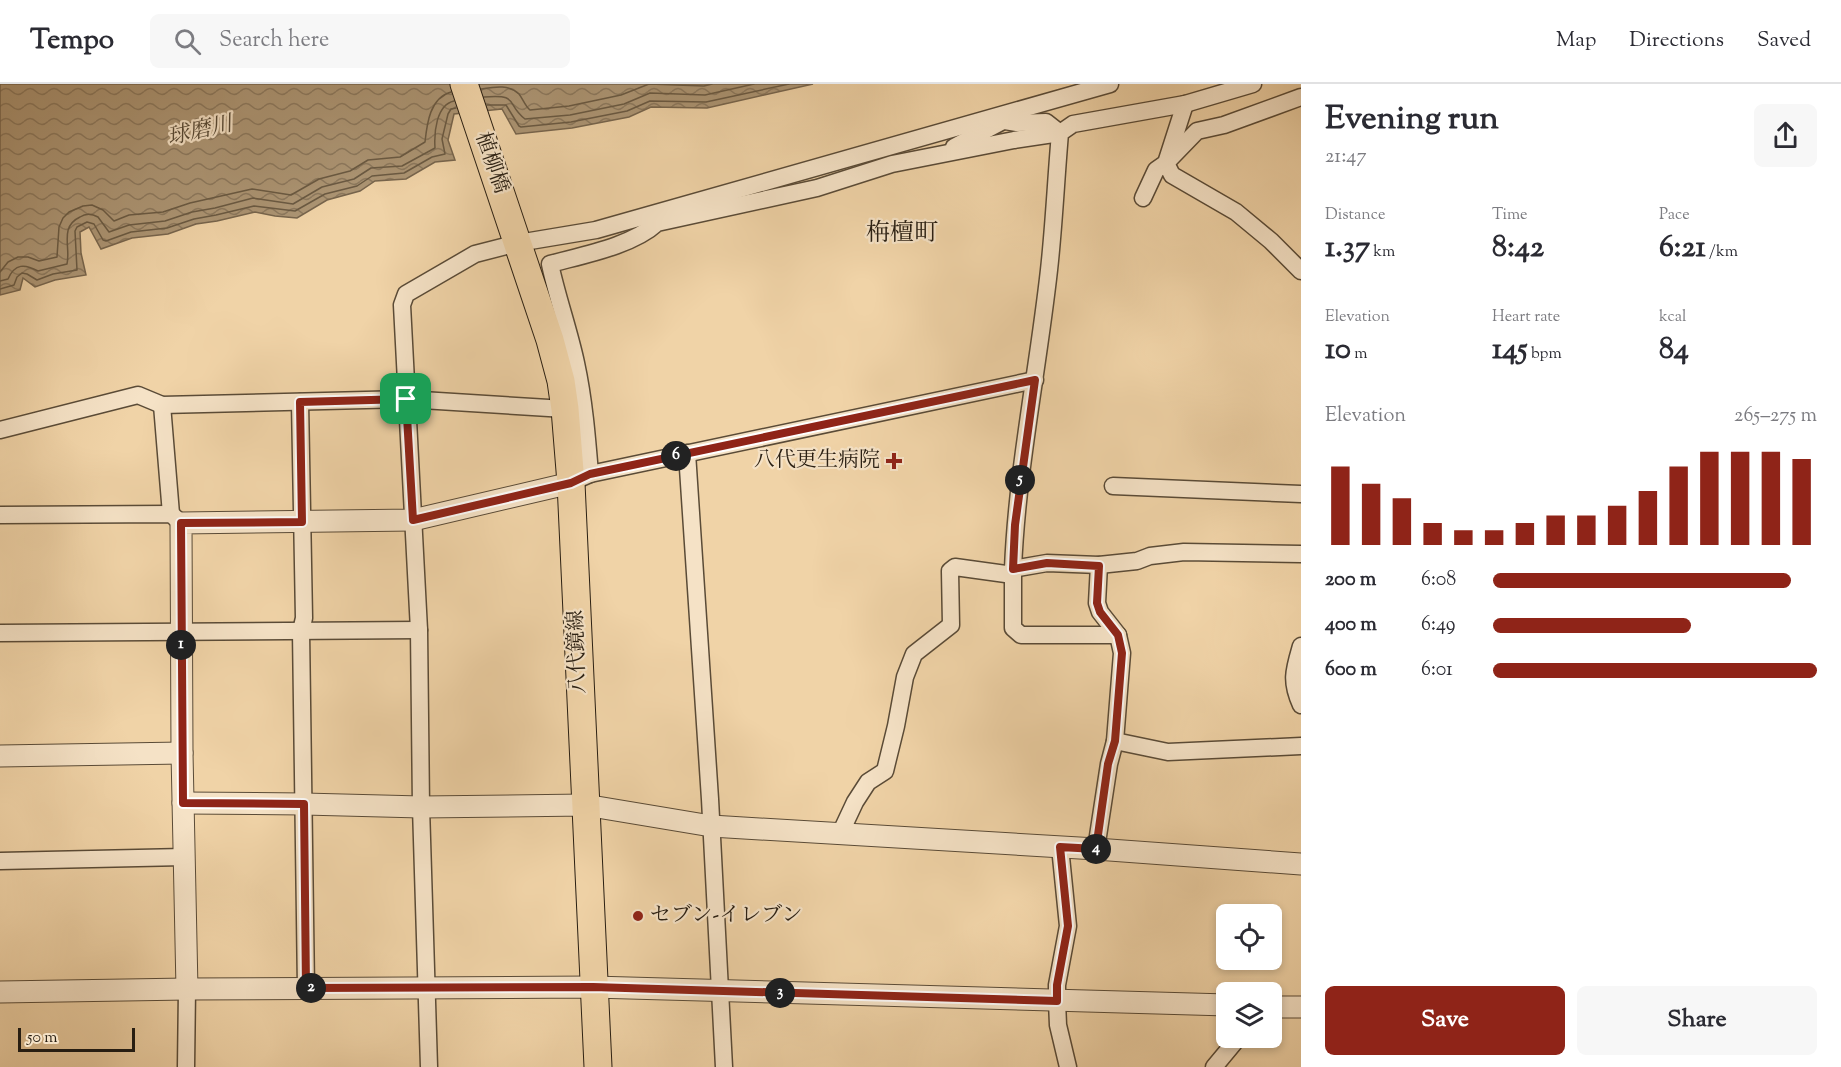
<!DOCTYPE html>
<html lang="en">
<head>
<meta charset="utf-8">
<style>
  body { margin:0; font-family:"Sorts Mill Goudy","Noto Serif JP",serif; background:#f7f7f7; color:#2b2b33; height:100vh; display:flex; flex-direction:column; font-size:22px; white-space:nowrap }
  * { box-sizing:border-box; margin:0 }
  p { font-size:20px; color:#7c7c81 }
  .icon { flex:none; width:33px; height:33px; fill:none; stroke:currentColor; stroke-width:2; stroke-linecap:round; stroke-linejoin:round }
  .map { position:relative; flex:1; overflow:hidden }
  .sheet { display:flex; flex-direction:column; background:#fff; width:540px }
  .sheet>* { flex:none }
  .fabs { position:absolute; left:1216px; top:820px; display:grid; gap:12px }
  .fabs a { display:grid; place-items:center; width:66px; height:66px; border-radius:9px; background:#fff; box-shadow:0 3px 9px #0003; font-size:30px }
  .scale { position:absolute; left:18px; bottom:15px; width:117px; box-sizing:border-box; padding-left:6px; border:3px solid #281e12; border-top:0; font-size:16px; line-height:21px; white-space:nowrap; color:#281e12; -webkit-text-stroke:4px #f5e2c6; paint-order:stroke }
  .pin { position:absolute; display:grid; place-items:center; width:51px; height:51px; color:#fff; margin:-26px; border-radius:12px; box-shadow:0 3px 9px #0006 }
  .km { position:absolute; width:30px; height:30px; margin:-15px; border-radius:50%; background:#222; color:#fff; font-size:16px; line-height:30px; text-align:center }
  .round { display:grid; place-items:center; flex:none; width:63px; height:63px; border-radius:9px; background:#f7f7f7 }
  .head { display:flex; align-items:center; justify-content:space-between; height:102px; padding:0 24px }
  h1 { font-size:33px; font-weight:700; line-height:45px }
  .stats { display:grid; grid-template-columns:repeat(3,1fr); gap:9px; height:102px; padding:6px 24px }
  .stats div { display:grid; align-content:center }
  .stats b { font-size:30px; font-weight:700 }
  .stats small { font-size:16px; font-weight:400 }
  .stats p { font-size:16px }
  .chart { height:168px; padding:12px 24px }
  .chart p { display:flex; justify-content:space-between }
  .chart svg { width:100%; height:108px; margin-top:6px; stroke:#8f2418; stroke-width:6 }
  .button { display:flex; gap:12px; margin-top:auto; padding:12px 24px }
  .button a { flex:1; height:69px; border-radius:9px; background:#8f2418; color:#fff; font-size:24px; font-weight:700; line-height:69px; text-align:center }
  .button a+a { background:#f7f7f7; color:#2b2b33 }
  ul { padding:0 24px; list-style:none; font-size:20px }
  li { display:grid; grid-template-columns:96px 72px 1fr; align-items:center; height:45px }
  li i { height:15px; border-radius:8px; background:#8f2418 }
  header { display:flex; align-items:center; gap:36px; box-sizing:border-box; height:84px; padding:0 30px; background:#fff; border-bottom:2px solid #e1e1e2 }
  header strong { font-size:28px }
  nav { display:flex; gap:33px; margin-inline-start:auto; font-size:21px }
  .search { width:420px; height:54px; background:#f7f7f7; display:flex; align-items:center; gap:15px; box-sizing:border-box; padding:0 21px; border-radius:9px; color:#7c7c81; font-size:22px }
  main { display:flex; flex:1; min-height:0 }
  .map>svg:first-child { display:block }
  .water { fill:url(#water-waves); stroke:#77654d; stroke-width:1.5 }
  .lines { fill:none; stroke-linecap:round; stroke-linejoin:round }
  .shore { stroke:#6a5a43; stroke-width:1.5 }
  .minor-casing { stroke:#5a4b37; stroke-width:19 }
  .tertiary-casing { stroke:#5a4b37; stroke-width:23 }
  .primary-casing { stroke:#281e12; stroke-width:29 }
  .minor { stroke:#f5e2c6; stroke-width:16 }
  .tertiary { stroke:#f5e2c6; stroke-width:21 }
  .primary { stroke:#f0d3a7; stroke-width:27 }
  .route-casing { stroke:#fff; stroke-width:12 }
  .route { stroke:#8f2418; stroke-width:8 }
  .poi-dot { fill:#8f2418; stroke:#f5e2c6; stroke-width:2 }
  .labels { text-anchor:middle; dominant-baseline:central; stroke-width:4.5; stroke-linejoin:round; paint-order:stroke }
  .street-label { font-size:21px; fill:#281e12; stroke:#f5e2c6 }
  .poi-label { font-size:21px; fill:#281e12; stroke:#f5e2c6; text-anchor:end }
  .water-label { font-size:22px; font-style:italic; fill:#564834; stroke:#f5e2c6 }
  .quarter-label { font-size:24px; fill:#281e12; stroke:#f5e2c6 }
</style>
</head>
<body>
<header>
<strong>Tempo</strong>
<div class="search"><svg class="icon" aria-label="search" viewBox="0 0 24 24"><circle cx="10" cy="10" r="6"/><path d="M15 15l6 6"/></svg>Search here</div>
<nav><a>Map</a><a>Directions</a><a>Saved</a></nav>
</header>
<main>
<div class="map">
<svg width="1301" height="983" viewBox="0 0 1301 983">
  <defs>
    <pattern id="water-waves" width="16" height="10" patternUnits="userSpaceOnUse" patternTransform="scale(1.5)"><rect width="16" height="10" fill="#ac9574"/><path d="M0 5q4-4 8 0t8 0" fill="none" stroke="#8c795e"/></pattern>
  </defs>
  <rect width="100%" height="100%" fill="#f0d3a7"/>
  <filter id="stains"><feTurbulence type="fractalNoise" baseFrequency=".00333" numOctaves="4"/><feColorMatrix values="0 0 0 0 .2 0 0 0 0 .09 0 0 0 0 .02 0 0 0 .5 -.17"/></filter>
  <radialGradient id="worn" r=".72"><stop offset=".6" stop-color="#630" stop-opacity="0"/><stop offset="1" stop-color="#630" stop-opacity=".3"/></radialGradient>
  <polygon class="water" points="0,0 813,0 707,24 651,23 629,33 572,44 516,50 502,25 454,30 448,56 455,76 435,78 406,95 375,97 360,107 327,116 297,134 275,132 255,128 217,137 196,140 168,150 132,154 101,165 89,143 80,148 81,169 86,191 55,196 35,203 23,194 20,206 0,211"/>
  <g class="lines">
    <g class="shore">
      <path d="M481 5C494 3 509 0 519 10 523 15 525 22 530 26L569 22 621 11 649 0 704 2 712 0"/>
      <path d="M484 13C520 10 505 19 525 35L570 31 624 20 650 9 705 11 754 0"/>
      <polyline points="487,21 506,21 519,42 521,43 571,38 627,27 650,17 706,18 789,0"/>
      <path d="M0 188 8 178 18 173H28L39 177 57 173 59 143 63 134 69 128 83 122 92 121 103 126 114 137 129 131 163 128 190 119 252 105 291 111 319 95 350 87 368 76 400 73 425 58C427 39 430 14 451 8"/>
      <path d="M0 197 8 195C15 179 25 180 38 187L67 180C71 163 59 143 80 133 86 129 91 129 98 133L109 148 129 141 165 137 192 128 215 124 253 114 293 120 322 103 354 95 371 84 402 82 435 64C434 49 436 21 454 17"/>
      <polyline points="0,205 14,201 17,193 22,189 27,190 37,196 53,190 77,186 75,147 77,143 87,138 94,140 103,156 106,157 131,148 167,144 194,135 216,131 254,122 295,127 325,110 357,102 372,92 404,89 432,73 445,70 442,55 448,30 451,25 456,24"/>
    </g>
    <g class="minor-casing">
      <g id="minor">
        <polyline points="1301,13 1224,41 1197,47 1166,79 1172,91 1236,128 1271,157 1301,187"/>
        <polyline points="993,35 1017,39 1046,38 1060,49"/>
        <polyline points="954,63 1003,37"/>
        <polyline points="1143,114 1156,86 1166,79 1185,20"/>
        <polyline points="300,318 304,534 301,547 306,905"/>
        <polyline points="162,321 171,430"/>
        <polyline points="0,346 138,311 162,321 406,315 565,325"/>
        <polyline points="687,369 710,715 724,983"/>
        <path d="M590 390C587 353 584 316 576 279 569 246 557 213 550 180 583 171 632 162 657 139L817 104 892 80 1014 56 1060 49"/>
        <polyline points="581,394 590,390 1035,296"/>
        <polyline points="1113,402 1301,410"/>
        <polyline points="0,431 171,430 181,439"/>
        <path d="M1013 485C1017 385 1038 286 1049 186 1054 141 1056 95 1060 49L1073 40 1185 20 1253 0"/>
        <polyline points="1013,491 1013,544 1021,551 1118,551"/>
        <polyline points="0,549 419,546"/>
        <path d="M1301 562C1294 586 1290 597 1301 621"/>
        <polyline points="1115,657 1168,668 1301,662"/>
        <polyline points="840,750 855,718 868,698 885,687 896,642 905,593 914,570 951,541 950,487 955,483 1013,491 1013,485 1047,479 1099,481 1137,477 1150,472 1184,468 1301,470"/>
        <polyline points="1060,763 1068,842 1057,901 1057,917 1058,941 1068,983"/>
        <polyline points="1096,765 1109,680 1115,657 1122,569 1118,551 1100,528 1097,519 1099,481"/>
        <polyline points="0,777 184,773"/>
        <polyline points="186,983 187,905"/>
        <polyline points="429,983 421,723 419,546 402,221 406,210 475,170 518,159 596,146 1110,0"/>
        <polyline points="1214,983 1234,959 1235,954"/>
      </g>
    </g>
    <g class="tertiary-casing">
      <g id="tertiary">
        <polyline points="0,672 182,669"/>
        <polyline points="183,719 304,720 421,723 585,721 711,742 1096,765 1301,780"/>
        <polyline points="187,905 182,669 181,439 413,436 571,399"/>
        <polyline points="0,908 187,905 593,903 1227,921"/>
        <polyline points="1272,923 1301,923"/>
      </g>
    </g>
    <g class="primary-casing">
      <polyline id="primary" points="464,0 550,256 561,297 565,325 571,399 598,983"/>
    </g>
    <use href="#minor" class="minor"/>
    <use href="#tertiary" class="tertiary"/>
    <use href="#primary" class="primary"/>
  </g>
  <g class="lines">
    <g class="route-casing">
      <polygon id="route" points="1035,296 1015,441 1013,485 1047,479 1099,482 1097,519 1100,528 1118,551 1122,569 1115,657 1108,680 1096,765 1060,763 1068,842 1057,901 1057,917 593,903 306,904 304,720 183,719 181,439 302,438 300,318 406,315 413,436 571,399 590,390"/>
    </g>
    <use href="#route" class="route"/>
  </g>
  <g class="poi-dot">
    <path d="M891 368h6v6h6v6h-6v6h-6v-6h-6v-6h6z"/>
    <circle cx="638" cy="832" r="6"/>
  </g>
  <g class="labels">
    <g class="street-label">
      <text transform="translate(491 79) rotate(71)">植柳橋</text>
      <text transform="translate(578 568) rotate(-92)">八代鏡線</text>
    </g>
    <g class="poi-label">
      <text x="880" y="377">八代更生病院</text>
      <text x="650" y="832" text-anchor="start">セブン-イレブン</text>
    </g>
    <g class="water-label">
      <text transform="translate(200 48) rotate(-13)">球磨川</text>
    </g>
    <g class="quarter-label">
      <text x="902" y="150">栴檀町</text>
    </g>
  </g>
  <rect width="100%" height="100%" filter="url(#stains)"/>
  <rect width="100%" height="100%" fill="url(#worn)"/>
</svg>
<div class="fabs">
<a><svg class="icon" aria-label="locate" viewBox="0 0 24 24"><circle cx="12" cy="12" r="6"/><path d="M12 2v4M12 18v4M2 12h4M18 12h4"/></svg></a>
<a><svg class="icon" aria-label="layers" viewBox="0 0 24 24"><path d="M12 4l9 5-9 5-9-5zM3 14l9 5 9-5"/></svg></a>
</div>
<div class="scale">50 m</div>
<div class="pin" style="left:406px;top:315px;background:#1e9e55"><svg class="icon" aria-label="arrive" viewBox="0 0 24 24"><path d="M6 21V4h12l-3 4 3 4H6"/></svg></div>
<b class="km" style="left:181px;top:561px">1</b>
<b class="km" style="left:311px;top:904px">2</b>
<b class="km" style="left:780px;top:909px">3</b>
<b class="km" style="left:1096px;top:765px">4</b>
<b class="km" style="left:1020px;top:396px">5</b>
<b class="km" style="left:676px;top:372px">6</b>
</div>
<section class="sheet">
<div class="head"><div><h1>Evening run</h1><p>21:47</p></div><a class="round"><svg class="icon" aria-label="share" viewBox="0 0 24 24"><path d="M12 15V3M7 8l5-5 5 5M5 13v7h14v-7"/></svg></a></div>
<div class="stats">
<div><p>Distance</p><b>1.37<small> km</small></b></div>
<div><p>Time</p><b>8:42</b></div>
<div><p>Pace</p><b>6:21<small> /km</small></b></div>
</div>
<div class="stats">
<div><p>Elevation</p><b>10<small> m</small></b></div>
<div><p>Heart rate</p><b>145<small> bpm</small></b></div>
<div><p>kcal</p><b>84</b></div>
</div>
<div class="chart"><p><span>Elevation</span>265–275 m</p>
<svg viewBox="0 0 160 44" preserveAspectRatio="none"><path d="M5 44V12M15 44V19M25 44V25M35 44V35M45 44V38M55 44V38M65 44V35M75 44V32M85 44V32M95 44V28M105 44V22M115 44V12M125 44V6M135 44V6M145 44V6M155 44V9"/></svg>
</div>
<ul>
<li><b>200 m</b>6:08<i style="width:92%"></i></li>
<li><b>400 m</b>6:49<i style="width:61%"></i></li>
<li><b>600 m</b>6:01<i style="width:100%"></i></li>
</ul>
<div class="button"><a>Save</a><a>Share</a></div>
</section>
</main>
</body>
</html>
